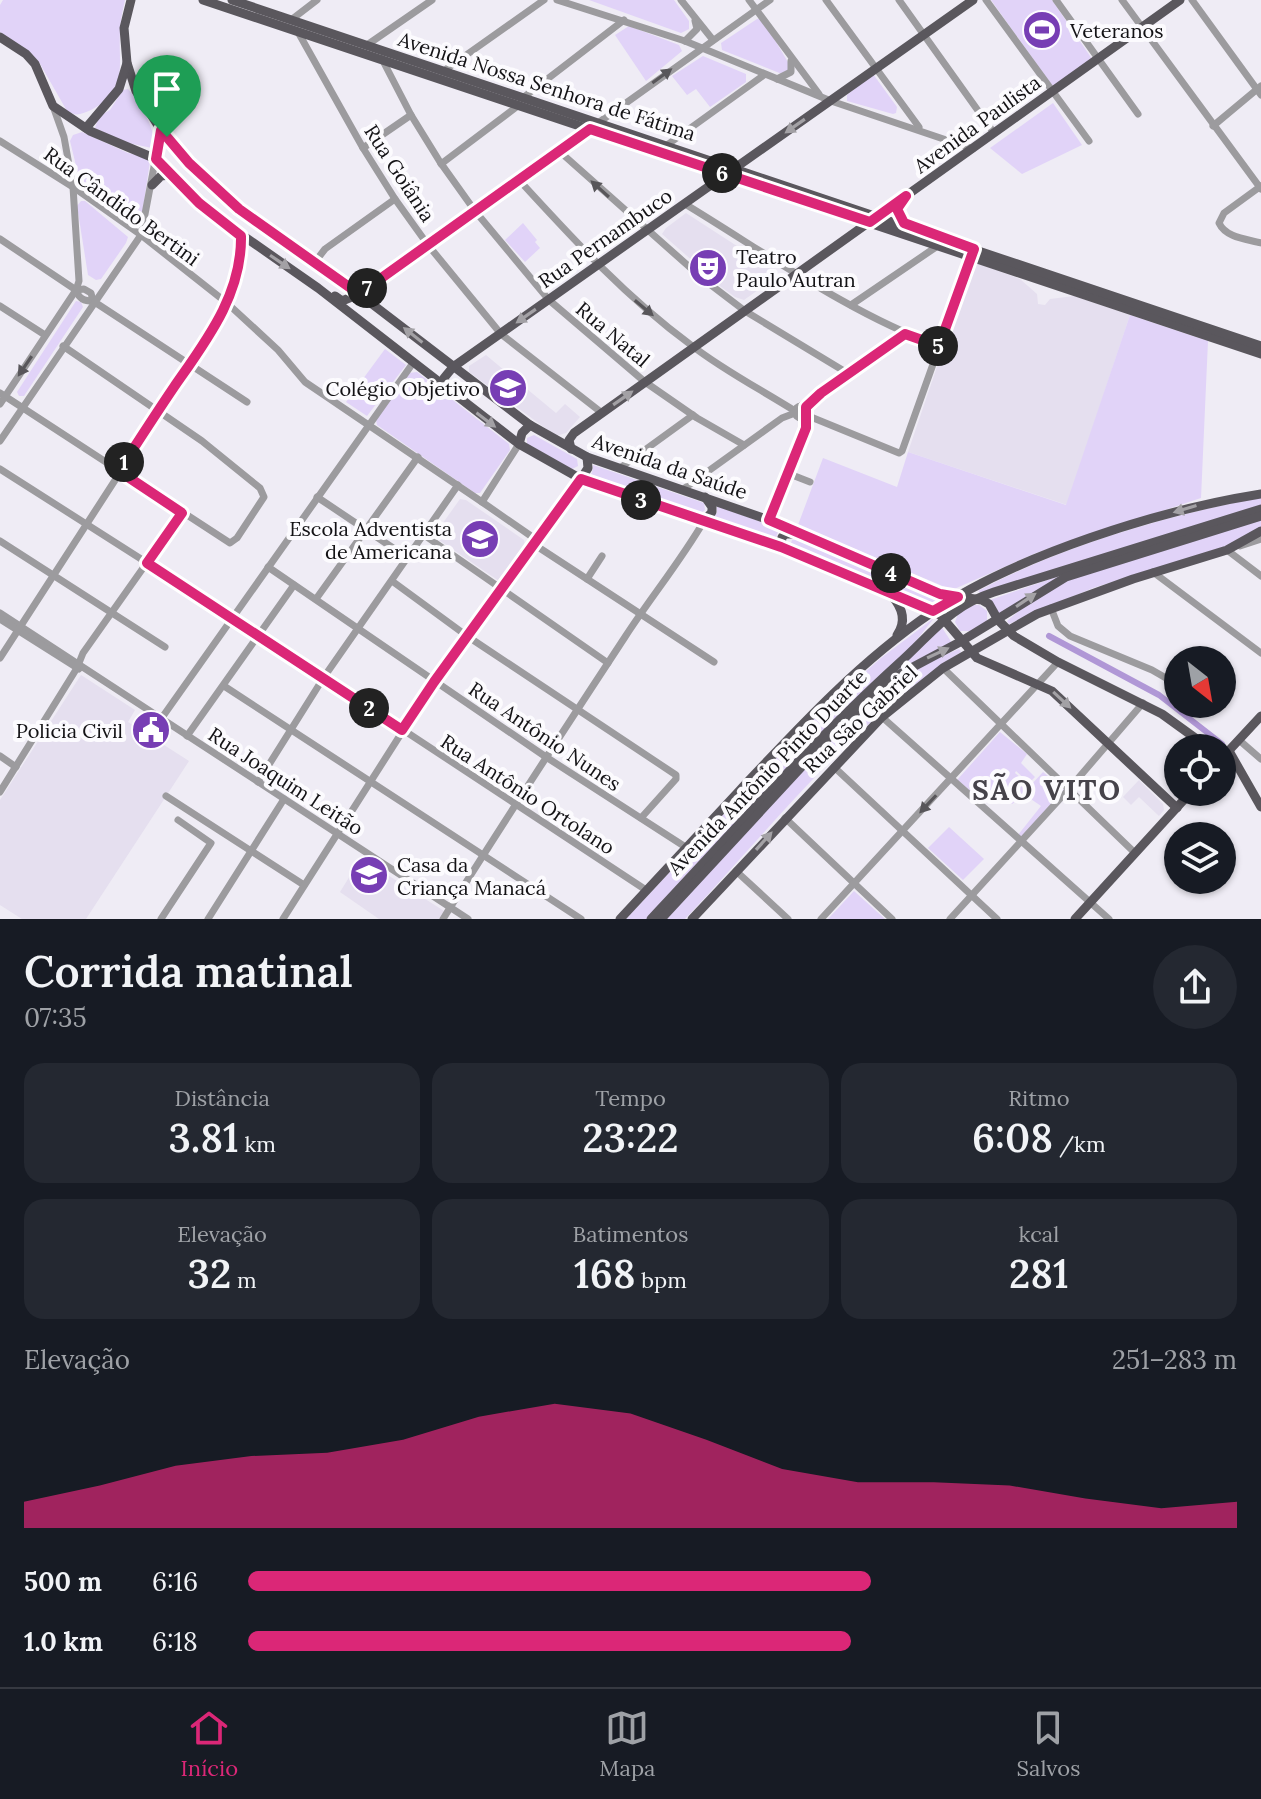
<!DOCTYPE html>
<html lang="pt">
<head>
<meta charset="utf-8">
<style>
  body { margin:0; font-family:Lora,serif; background:#242831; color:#f1f3f6; height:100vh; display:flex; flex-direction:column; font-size:30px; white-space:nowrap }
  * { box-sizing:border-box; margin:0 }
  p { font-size:26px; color:#9ea1a6 }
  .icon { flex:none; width:44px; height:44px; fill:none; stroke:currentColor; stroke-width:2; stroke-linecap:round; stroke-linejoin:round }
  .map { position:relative; height:919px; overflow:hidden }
  .sheet { display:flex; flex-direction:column; background:#171b24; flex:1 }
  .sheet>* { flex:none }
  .needle { width:52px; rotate:149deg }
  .buttons { position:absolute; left:1164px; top:646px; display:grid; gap:16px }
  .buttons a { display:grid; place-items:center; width:72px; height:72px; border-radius:50%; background:#171b24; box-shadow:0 2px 6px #0004; font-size:40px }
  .pin { position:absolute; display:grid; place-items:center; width:68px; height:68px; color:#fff; margin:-82px -34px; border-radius:50% 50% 50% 0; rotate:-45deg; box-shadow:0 0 8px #0007 }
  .pin .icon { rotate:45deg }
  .km { position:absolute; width:40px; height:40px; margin:-20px; border-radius:50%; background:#222; color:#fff; font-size:22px; line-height:40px; text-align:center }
  .round { display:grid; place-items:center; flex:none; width:84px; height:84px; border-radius:42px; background:#242831 }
  .summary { display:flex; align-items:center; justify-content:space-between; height:136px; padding:0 24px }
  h1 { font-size:44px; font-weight:600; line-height:60px }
  .figures { display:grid; grid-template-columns:repeat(3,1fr); gap:12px; height:136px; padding:8px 24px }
  .figures div { display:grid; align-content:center; border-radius:20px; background:#242831; text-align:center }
  .figures b { font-size:40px; font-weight:600 }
  .figures small { font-size:22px; font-weight:400 }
  .figures p { font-size:22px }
  .chart { height:224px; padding:16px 24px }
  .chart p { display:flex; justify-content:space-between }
  .chart svg { width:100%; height:144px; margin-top:8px; fill:#db2777; opacity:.7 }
  ul { padding:0 24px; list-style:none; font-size:26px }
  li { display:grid; grid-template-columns:128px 96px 1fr; align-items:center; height:60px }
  li i { height:20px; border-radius:10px; background:#db2777 }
  .tabs { display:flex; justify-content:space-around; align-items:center; height:112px; border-top:2px solid #363941; background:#171b24; font-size:22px; color:#9ea1a6 }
  .tabs a { display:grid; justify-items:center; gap:4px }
  .tabs .selected { color:#db2777 }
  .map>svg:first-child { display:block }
  .built { fill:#e5dfef }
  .green { fill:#e1d3f8 }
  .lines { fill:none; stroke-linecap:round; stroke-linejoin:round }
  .canal { stroke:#b097d6; stroke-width:6 }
  .minor { stroke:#9c9b9e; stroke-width:7 }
  .major { stroke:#5a575d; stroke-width:9 }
  .oneway { fill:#58565a }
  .oneway2 { fill:#a3a1a5 }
  .route-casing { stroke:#fff; stroke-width:16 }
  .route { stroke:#db2777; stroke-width:10 }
  .labels { text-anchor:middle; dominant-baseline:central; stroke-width:8; stroke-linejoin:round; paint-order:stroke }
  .poi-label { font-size:20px; fill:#131215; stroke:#fcfbfe; text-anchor:start }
  .street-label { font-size:20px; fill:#131215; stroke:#fcfbfe }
  .district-label { font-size:28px; font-weight:bold; letter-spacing:2px; fill:#46434a; stroke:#fcfbfe }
</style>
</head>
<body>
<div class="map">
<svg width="1261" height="919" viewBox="0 0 1261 919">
  <rect width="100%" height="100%" fill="#efecf5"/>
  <g class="built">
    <polygon points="686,213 757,259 773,271 776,277 744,300 735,297 713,281 716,279 698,266 694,267 695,263 662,234 666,228"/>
    <polygon points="975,262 1020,279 1037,294 1038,304 1045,305 1050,299 1074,296 1130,315 1067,505 908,452 972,264"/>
    <polygon points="486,355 556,413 565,404 580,417 566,433 556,436 469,372 469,366"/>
    <polygon points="460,499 466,500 524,540 525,545 499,581 436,538 435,534"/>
    <polygon points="81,675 135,710 128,722 189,761 86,919 22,919 0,905 0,800"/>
    <polygon points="1139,780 1163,804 1164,810 1159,816 1139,797 1131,805 1123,797"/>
    <polygon points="361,858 444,911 439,919 379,919 340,892"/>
  </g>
  <g class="green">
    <path d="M3 0H125C123 10 120 21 120 32 118 65 129 91 91 110 81 114 77 117 67 111L39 62 29 51 0 32V5Z"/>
    <polygon points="589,0 674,0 689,21 689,29 681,33"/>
    <polygon points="991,0 1052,0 1092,59 1053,87"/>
    <polygon points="762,18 789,64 788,73 782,74 722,50 721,43 757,19"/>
    <polygon points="629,26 679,45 682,51 646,81 615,35"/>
    <polygon points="703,56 746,74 746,82 710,107 696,89 687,95 672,76"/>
    <polygon points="873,74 897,107 896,113 893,114 847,101 847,95"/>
    <path d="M128 89C138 99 160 135 152 148L123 142 95 128 99 116 110 110 123 90Z"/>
    <polygon points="1053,103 1082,145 1022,174 990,148"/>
    <polygon points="82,132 128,153 146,157 150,161 141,222 133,224 81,186 70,141 73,135"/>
    <polygon points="81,201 85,201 128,237 126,243 101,279 96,280 88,275 77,206"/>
    <polygon points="523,223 537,240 535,242 540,248 525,262 505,240"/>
    <polygon points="76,301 81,302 83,307 24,396 19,396 17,392"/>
    <polygon points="1130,315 1208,341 1201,498 1036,553 952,590 798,525 823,458 897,487 908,452 1066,505"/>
    <polygon points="385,349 406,365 367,416 346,402"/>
    <polygon points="417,372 509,444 510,450 480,493 475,493 377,425 376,420 409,373"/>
    <polygon points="534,435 577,459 578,466 572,469 527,444 527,438"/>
    <polygon points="593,465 704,503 705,510 700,514 588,476 592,473"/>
    <path d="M1261 497V506L980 593 978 591C1066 544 1164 517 1261 497Z"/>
    <polygon points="717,506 781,529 777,534 776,540 712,519 717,513"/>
    <polygon points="1261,519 1261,528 1223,547 1093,588 1009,624 1007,621 1033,599 1066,581"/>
    <polygon points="797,539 939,598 940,602 932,607 790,546 792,540"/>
    <polygon points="1062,575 1001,614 998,613 990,600"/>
    <polygon points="974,605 979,605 987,611 987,621 970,631 960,631 955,622 958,614"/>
    <polygon points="934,618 909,650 815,738 647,919 626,919 815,716 881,658"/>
    <polygon points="941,626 952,643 898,670 897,669"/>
    <path d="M959 649 961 652C855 719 771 828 685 919H666L834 737 889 685 921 665Z"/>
    <polygon points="1000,732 1027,754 1021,763 1035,777 1029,783 1016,771 1015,773 1030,786 1043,772 1065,790 1021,837 1018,835 1041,806 1025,795 1012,804 997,797 985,803 957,780"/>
    <polygon points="949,827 984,859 963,880 928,848"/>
    <polygon points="854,891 885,919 828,919"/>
  </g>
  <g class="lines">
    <polyline class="canal" points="1049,636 1159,695 1222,744"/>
    <g class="minor">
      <polyline points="557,0 685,41 831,101 973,149"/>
      <polyline points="681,0 713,40"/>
      <polyline points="749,0 819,94"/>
      <polyline points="826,0 919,127"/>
      <polyline points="899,0 994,133"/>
      <polyline points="986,0 1089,141"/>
      <polyline points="1056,0 1138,114"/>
      <polyline points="1122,0 1261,189"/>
      <polyline points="1192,0 1261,95"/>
      <polyline points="291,20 317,0"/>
      <polyline points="298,32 363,148 395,199 428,245 501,334 602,413"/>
      <polyline points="685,41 697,29 695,21"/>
      <polyline points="367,45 432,0"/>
      <polyline points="382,59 411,115 440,162 475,211 549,300 645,382 697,418 744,445"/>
      <polyline points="445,70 544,0"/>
      <polyline points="777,79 791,72 791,61"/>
      <polyline points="524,97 624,20"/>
      <polyline points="1213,126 1261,86"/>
      <polyline points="0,141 73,187 141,235 227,303 278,350 305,382 482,502 531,536 538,547 714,662"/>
      <polyline points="667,145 764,75"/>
      <polyline points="363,148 411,115"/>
      <polyline points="559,151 703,279 745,311 849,374"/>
      <polyline points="441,164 519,105"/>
      <path d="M519 180C574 240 625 296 691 345 723 370 760 389 795 411"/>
      <path d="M1261 186 1224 213 1219 223C1226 238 1247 239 1261 243"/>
      <path d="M685 204C766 253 850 314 939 346"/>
      <path d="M0 239 76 290C79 299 84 301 93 301L247 402"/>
      <polyline points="315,262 325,249 395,199"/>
      <polyline points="76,290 84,289 91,293 93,301"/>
      <polyline points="359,294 770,0"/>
      <polyline points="851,305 939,245"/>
      <polyline points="0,306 45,335"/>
      <polyline points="0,393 230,543 237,538 264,497 260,488 202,441 63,346"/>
      <polyline points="0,404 76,290 79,281 73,187 64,137 53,106"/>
      <polyline points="802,405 905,334"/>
      <circle cx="801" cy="412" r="6"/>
      <polyline points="806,415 899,453 902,451 972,255"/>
      <polyline points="0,441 141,235 161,130"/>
      <polyline points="620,468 693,415"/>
      <polyline points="0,469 232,617 646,890"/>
      <polyline points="787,473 810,482"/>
      <polyline points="682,490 782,418 795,413"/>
      <polyline points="317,497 408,558"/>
      <polyline points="482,502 519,444"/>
      <polyline points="769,520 806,428 805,416"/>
      <polyline points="424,535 608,663"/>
      <polyline points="0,541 165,647"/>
      <polyline points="1240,546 1261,539"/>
      <polyline points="1227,550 1261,576"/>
      <polyline points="268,567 546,757 687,848"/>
      <polyline points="1153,572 1261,653"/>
      <polyline points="587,579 602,556"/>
      <polyline points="392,581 467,636 676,775 676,779 641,818"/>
      <polyline points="316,599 418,457"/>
      <polyline points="1051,608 1058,626 1070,636 1152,670 1178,685"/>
      <polyline points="0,613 468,919"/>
      <polyline points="0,619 79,669"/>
      <path d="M0 658 220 318C232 292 242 265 241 236"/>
      <polyline points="943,668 1135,853"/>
      <polyline points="224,686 581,919"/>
      <polyline points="882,717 1109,919"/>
      <polyline points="161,719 413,363"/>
      <polyline points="187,736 294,585"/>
      <polyline points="1239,740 1261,759"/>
      <polyline points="0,756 16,767"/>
      <polyline points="834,767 997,919"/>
      <polyline points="258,782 324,677 458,485"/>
      <polyline points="0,792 77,668 83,653 182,513"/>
      <polyline points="166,796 304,885"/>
      <polyline points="785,818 892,919"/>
      <polyline points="736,871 788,919"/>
      <polyline points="161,919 211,843 178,820"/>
      <polyline points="208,919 284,799"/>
      <polyline points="283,919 434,682 581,479"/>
      <path d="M443 919C502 824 564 730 625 637 651 597 680 562 704 521"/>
      <polyline points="821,919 1058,662"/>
      <polyline points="950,919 1068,790 1143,703"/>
    </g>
    <g class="major">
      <polyline points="131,0 124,28 127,63 136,91 161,130 189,163 239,209 359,294 530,425 587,457 769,520 940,594 982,600 989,604 998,620 1014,636 1058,662 1162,714 1209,748"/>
      <polyline points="203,0 1261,354"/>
      <polyline points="232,0 1261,346"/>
      <polyline points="0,37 26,54 35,64 53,106 90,131 156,159 212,214 318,288 519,444 581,479 781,547 933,611 940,615 977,658 1052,691 1177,808"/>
      <polyline points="86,128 119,89 127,63"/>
      <polyline points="152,185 161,176 170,175"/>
      <polyline points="335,296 342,301 359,294"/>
      <polyline points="448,390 444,378 453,367 973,0"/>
      <polyline points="519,444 522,433 530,425"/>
      <polyline points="571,449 569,440 574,433 1180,0"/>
      <polyline points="581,479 588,468 587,457"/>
      <polyline points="704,521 712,512 712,507 705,497"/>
      <polyline points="781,547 782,537 786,534 798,534"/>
      <path d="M891 595C902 607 907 621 897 635"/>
      <polyline points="1229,751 1261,807"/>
      <polyline points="1222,758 1261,716"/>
      <path d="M620 919C660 876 700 833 740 790 800 726 859 662 931 613 1016 555 1160 510 1261 494"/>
      <path d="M651 919C732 833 810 744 898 664 932 634 948 607 994 592L1261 509"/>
      <polyline points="661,919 831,735 898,675 960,642 1066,577 1261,516"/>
      <polyline points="692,919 882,717 943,668 1037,614 1133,579 1227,550 1261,531"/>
      <polyline points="1075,919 1191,792"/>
    </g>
  </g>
  <defs><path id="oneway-solid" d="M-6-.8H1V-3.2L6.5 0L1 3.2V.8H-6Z" transform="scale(2)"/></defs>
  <g class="oneway">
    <use href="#oneway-solid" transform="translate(662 76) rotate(-36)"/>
    <use href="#oneway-solid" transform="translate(600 189) rotate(-138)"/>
    <use href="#oneway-solid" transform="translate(644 308) rotate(40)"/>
    <use href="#oneway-solid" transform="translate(25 366) rotate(124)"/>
    <use href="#oneway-solid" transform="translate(928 804) rotate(133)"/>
  </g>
  <g class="oneway2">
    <use href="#oneway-solid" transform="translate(795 126) rotate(145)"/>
    <use href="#oneway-solid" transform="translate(280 262) rotate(34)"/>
    <use href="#oneway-solid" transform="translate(526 316) rotate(145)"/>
    <use href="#oneway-solid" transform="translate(413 335) rotate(-142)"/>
    <use href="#oneway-solid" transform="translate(623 398) rotate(-35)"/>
    <use href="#oneway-solid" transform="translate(486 420) rotate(37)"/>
    <use href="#oneway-solid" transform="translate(1185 509) rotate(163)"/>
    <use href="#oneway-solid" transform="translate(1026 600) rotate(-34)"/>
    <use href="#oneway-solid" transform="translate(938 653) rotate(-25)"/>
    <use href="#oneway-solid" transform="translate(1062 700) rotate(43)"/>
    <use href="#oneway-solid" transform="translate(764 841) rotate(-48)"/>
  </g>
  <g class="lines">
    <g class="route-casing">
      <path id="route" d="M590 129 870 222 906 196 897 209 904 223 974 249 939 346 905 334 821 393 806 407V428L769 520 940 594 958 597 933 611 781 547 581 479 434 682 402 730 147 563 182 513 119 471C137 443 155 415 174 387 206 341 242 295 241 236L199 203 156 159 161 130 189 163 239 209 359 294Z"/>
    </g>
    <use href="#route" class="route"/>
  </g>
  <defs>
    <g id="stadium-disc" transform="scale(2)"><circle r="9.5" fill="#773eb4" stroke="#fcfbfe"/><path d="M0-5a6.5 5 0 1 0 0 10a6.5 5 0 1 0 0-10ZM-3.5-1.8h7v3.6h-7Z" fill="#fff"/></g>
    <g id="theatre-disc" transform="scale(2)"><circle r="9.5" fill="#773eb4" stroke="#fcfbfe"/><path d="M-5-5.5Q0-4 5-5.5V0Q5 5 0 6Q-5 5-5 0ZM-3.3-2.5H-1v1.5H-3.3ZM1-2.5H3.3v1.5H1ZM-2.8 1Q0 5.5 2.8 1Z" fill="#fff"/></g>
    <g id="school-disc" transform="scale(2)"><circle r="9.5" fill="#773eb4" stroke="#fcfbfe"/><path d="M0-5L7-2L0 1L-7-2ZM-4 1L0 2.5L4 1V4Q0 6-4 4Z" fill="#fff"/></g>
    <g id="civic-disc" transform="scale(2)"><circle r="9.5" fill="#773eb4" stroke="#fcfbfe"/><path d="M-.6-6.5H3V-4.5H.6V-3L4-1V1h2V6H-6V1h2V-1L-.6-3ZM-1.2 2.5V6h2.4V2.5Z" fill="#fff"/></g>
  </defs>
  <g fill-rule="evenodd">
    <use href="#stadium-disc" x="1042" y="30"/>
    <use href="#theatre-disc" x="708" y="268"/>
    <use href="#school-disc" x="508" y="388"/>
    <use href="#school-disc" x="480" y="539"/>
    <use href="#civic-disc" x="151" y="730"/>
    <use href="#school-disc" x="369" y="875"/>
  </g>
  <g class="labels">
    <g class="poi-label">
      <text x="1070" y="30">Veteranos</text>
      <text x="736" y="256">Teatro<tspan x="736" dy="23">Paulo Autran</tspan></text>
      <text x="480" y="388" text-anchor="end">Colégio Objetivo</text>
      <text x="452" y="528" text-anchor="end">Escola Adventista<tspan x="452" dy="23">de Americana</tspan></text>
      <text x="123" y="730" text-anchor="end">Policia Civil</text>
      <text x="397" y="864">Casa da<tspan x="397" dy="23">Criança Manacá</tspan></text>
    </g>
    <g class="street-label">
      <text transform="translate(547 86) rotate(18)">Avenida Nossa Senhora de Fátima</text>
      <text transform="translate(977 124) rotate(-36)">Avenida Paulista</text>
      <text transform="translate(400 173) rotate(57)">Rua Goiânia</text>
      <text transform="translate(122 206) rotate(36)">Rua Cândido Bertini</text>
      <text transform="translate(605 238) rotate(-35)">Rua Pernambuco</text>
      <text transform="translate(613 334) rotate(40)">Rua Natal</text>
      <text transform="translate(670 466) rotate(19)">Avenida da Saúde</text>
      <text transform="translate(860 719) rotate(-43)">Rua São Gabriel</text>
      <text transform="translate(545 736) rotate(34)">Rua Antônio Nunes</text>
      <text transform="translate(767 772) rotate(-46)">Avenida Antônio Pinto Duarte</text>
      <text transform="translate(286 781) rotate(33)">Rua Joaquim Leitão</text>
      <text transform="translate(528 794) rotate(33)">Rua Antônio Ortolano</text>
    </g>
    <g class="district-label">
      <text x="1047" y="790">SÃO VITO</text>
    </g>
  </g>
</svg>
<div class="buttons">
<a><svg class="needle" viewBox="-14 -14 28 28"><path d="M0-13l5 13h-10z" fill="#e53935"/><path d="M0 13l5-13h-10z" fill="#9ea1a6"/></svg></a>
<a><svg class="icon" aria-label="locate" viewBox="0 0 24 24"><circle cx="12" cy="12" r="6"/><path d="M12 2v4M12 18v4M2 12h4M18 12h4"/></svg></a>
<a><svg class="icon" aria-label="layers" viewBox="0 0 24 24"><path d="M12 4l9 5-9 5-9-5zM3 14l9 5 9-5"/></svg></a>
</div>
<div class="pin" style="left:167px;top:137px;background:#1e9e55"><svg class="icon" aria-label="arrive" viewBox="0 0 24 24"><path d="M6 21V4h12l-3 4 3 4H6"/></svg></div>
<b class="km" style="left:124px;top:462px">1</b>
<b class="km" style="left:369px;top:708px">2</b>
<b class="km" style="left:641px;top:500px">3</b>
<b class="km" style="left:891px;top:573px">4</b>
<b class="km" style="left:938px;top:346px">5</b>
<b class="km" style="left:722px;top:173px">6</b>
<b class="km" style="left:367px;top:288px">7</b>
</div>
<section class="sheet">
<div class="summary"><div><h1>Corrida matinal</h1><p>07:35</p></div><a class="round"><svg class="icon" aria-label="share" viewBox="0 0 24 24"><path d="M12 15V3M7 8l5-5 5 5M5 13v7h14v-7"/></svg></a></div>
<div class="figures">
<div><p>Distância</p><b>3.81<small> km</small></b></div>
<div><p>Tempo</p><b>23:22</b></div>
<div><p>Ritmo</p><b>6:08<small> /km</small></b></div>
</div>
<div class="figures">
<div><p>Elevação</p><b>32<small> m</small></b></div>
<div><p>Batimentos</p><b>168<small> bpm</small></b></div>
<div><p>kcal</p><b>281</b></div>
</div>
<div class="chart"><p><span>Elevação</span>251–283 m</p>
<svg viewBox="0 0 160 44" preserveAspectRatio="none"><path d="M0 44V36L10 31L20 25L30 22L40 21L50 17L60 10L70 6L80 9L90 17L100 26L110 30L120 30L130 31L140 35L150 38L160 36V44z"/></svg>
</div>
<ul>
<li><b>500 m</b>6:16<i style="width:63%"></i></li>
<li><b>1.0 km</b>6:18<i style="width:61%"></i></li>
</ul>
</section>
<nav class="tabs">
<a class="selected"><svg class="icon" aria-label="home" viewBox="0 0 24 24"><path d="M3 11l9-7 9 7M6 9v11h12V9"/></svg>Início</a>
<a><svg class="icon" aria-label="map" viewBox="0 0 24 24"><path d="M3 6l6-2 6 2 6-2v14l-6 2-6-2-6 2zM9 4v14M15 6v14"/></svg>Mapa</a>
<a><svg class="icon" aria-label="saved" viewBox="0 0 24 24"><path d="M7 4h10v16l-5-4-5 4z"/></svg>Salvos</a>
</nav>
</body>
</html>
